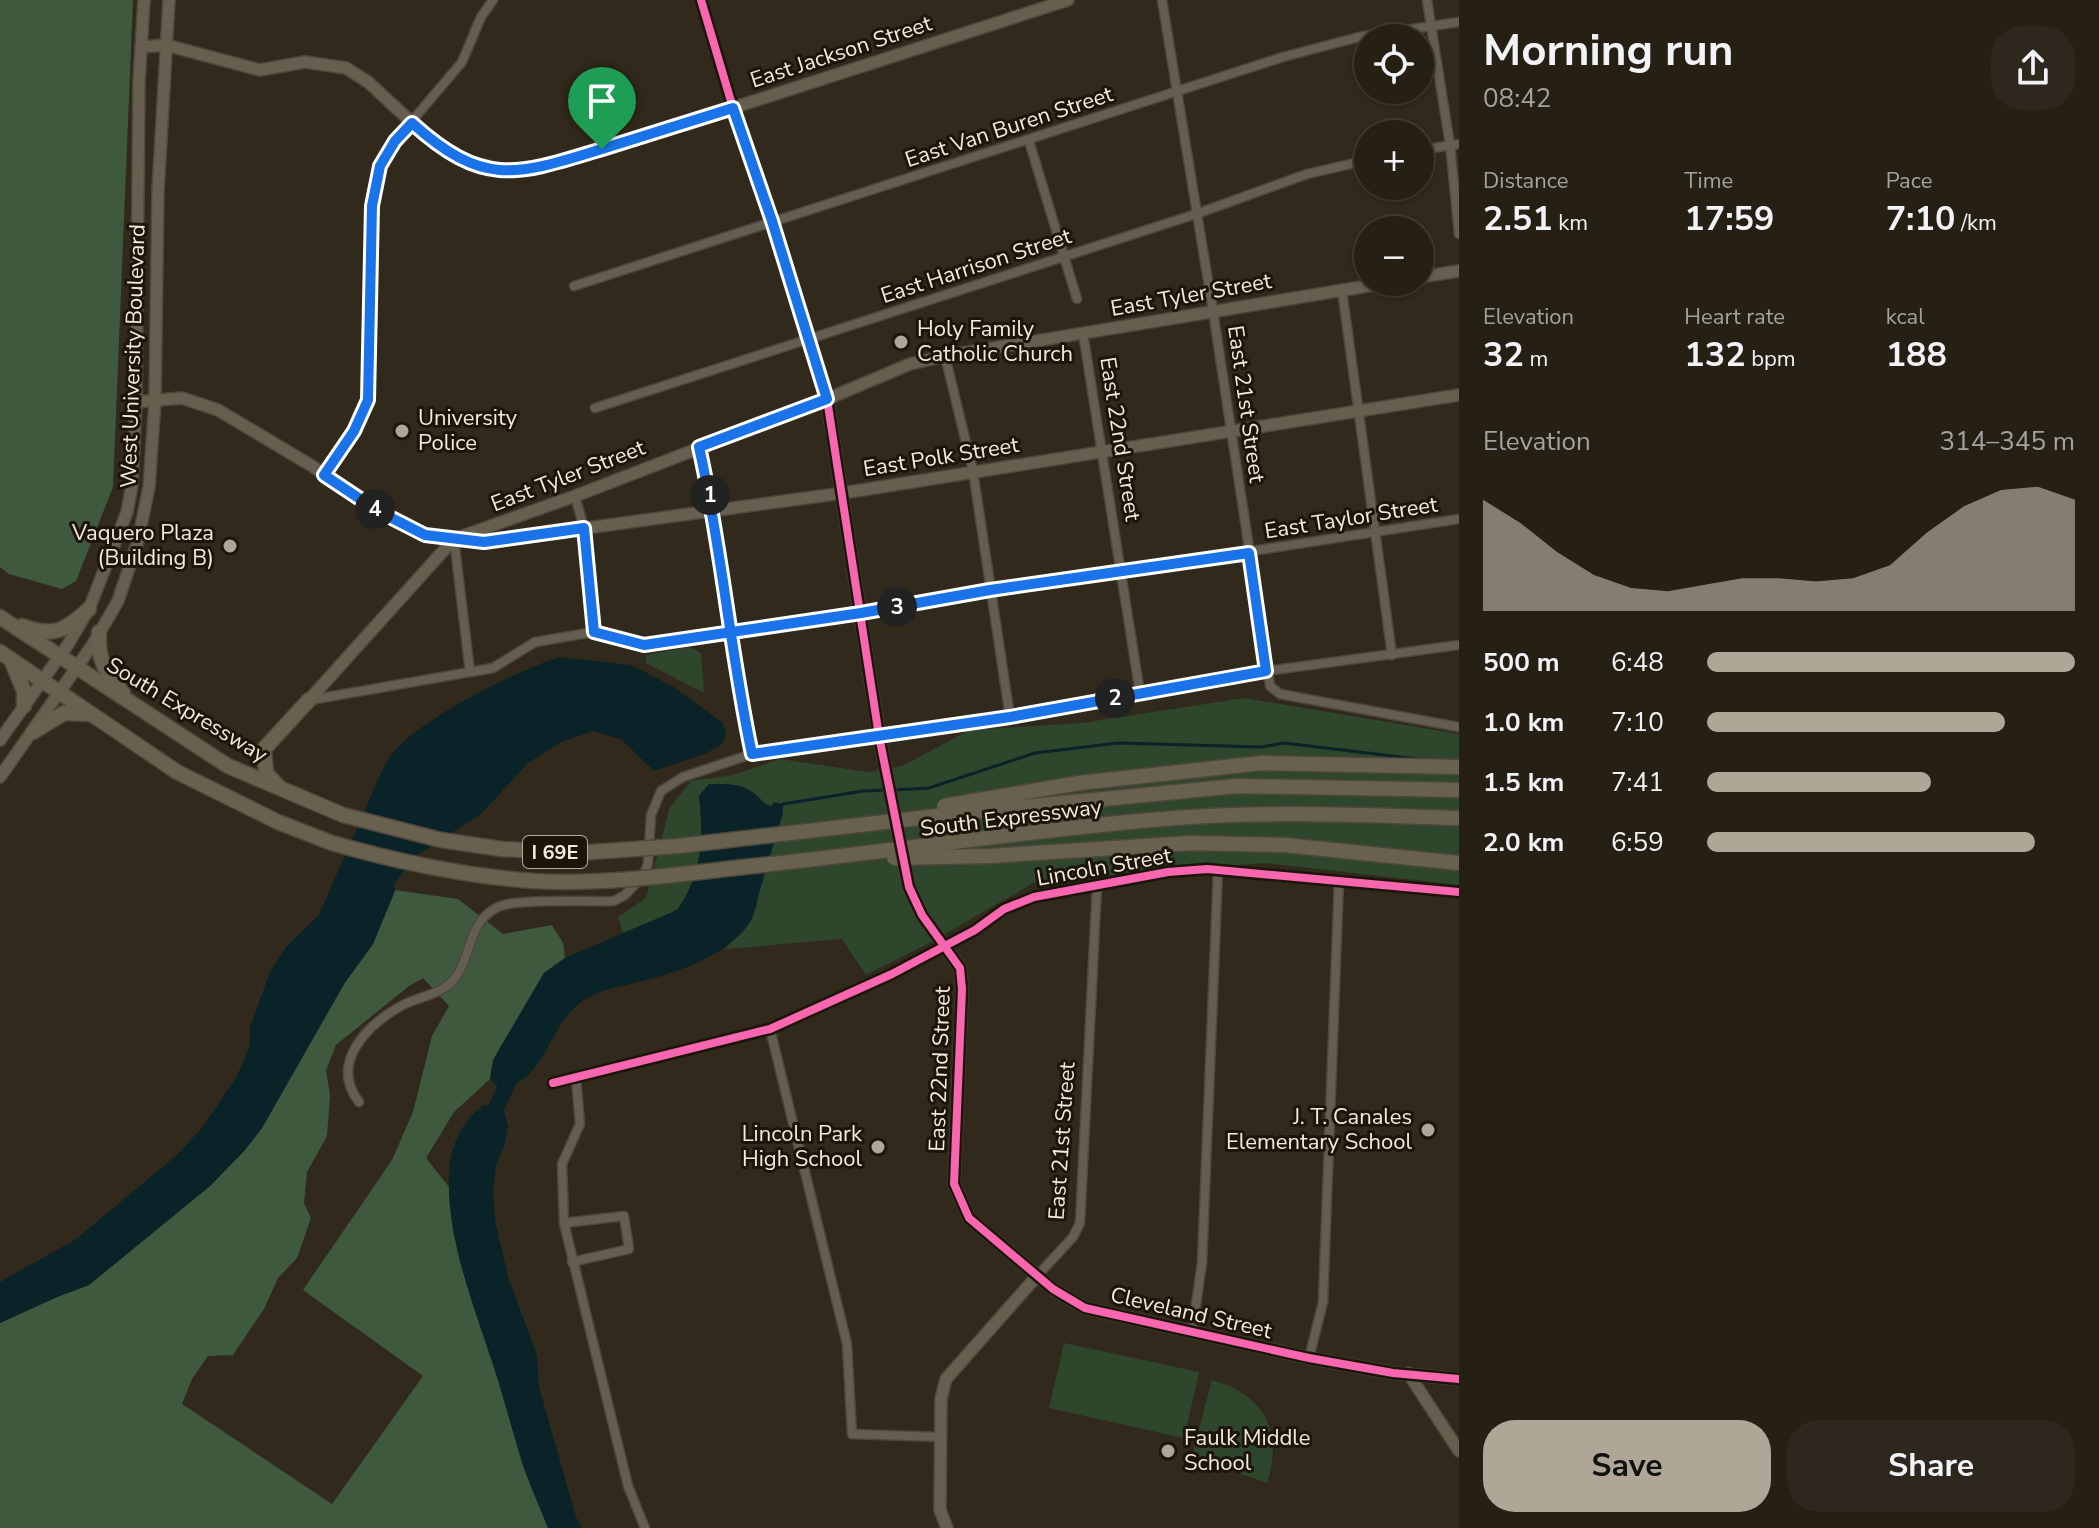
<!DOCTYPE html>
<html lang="en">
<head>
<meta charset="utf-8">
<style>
  body { margin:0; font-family:"Nunito Sans",sans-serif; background:#2d271d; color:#f1f3f6; height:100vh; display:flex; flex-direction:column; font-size:30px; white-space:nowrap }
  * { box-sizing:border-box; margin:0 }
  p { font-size:26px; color:#a3a2a0 }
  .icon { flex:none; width:44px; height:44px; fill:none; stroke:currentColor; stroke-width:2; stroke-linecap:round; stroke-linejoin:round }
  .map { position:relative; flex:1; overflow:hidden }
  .side { display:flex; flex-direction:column; background:#251f14; width:640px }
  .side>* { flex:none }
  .fabs { position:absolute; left:1354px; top:24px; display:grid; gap:16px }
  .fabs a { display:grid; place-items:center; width:80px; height:80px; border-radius:50%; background:#251f14; box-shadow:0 2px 6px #0004,0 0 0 2px #423d34; font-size:40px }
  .pin { position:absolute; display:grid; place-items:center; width:68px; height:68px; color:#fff; margin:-82px -34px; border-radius:50% 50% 50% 0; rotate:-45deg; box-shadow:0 0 8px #0007 }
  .pin .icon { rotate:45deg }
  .km { position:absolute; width:40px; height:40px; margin:-20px; border-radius:50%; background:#222; color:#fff; font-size:22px; line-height:40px; text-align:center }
  .round { display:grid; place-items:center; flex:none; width:84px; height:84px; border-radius:32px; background:#2d271d }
  .headline { display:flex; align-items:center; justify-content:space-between; height:136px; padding:0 24px }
  h1 { font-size:44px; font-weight:700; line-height:60px }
  .stats { display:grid; grid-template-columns:repeat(3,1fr); gap:12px; height:136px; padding:8px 24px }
  .stats div { display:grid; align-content:center }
  .stats b { font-size:34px; font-weight:700 }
  .stats small { font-size:22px; font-weight:400 }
  .stats p { font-size:22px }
  .chart { height:224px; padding:16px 24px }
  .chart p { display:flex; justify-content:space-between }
  .chart svg { width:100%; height:144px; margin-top:8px; fill:#b0a697; opacity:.7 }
  .action { display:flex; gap:16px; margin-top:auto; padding:16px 24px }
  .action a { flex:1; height:92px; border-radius:32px; background:#b0a697; color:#111; font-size:32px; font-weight:700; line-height:92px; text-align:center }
  .action a+a { background:#2d271d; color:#f1f3f6 }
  ul { padding:0 24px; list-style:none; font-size:26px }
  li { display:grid; grid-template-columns:128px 96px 1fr; align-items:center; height:60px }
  li i { height:20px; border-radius:10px; background:#b0a697 }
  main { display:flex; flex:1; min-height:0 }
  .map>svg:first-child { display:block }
  .green { fill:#2d462c }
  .forest { fill:#3f593e; fill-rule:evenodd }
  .water { fill:#092329 }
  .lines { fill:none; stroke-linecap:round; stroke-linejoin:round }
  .stream { stroke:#092329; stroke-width:3 }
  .river { stroke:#092329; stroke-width:16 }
  .street-casing { stroke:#4f473b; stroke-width:11 }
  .secondary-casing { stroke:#4f473b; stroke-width:14 }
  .highway-casing { stroke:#4f473b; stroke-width:17 }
  .street { stroke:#635e51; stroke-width:8 }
  .secondary { stroke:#665f4f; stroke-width:11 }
  .highway { stroke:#69614f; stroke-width:14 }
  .highway-bridge-casing { stroke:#4f473b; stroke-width:17; stroke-linecap:butt }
  .highway-bridge { stroke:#69614f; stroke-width:14 }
  .cycleway-casing { stroke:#1c150a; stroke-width:13 }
  .cycleway { stroke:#f766af; stroke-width:8 }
  .route-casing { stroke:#fff; stroke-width:16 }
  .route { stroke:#1a73e8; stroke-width:10 }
  .poi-dot { fill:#b0a697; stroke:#1c150a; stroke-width:3 }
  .labels { text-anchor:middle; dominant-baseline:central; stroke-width:6; stroke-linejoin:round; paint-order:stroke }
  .shield { fill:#1c150a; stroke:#b3aa9c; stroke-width:2 }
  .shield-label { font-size:20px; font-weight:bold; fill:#f4eada }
  .street-label { font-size:22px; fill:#f4eada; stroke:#1c150a }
  .poi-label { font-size:22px; fill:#f4eada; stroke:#1c150a; text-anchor:start }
</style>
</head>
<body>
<main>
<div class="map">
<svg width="1459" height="1528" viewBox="0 0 1459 1528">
  <rect width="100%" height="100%" fill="#31291b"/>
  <g class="green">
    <polygon points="689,647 701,653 704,693 646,663 646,655"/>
    <path d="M1244 698 1459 734V885L1265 863 1037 881 922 947 866 975 842 939 725 949 750 922 783 813V805C761 809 765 799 749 790 737 783 722 784 709 784L699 796C703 826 704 891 676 910 661 920 639 926 623 933L618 917 646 898 670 807 691 781 733 775 780 759 868 772 902 766 970 730 1082 723Z"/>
    <polygon points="1064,1343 1199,1372 1184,1438 1049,1408"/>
    <path d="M1212 1380C1264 1394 1284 1432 1267 1483L1196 1458 1193 1452Z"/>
  </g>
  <g class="forest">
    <polygon points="0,0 133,0 113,487 76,581 62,589 9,574 0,567"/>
    <path d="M395 890 458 899 503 934 552 925 563 943 565 958 544 973 493 1060 490 1079 454 1112 426 1158 449 1187 462 1268 511 1418 523 1466 548 1528H0V1323L57 1297 89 1285 210 1186 244 1151 262 1128 344 984 373 944ZM423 978 449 1006 432 1036 413 1112 392 1160 303 1290 423 1376 332 1504 182 1404 192 1379 208 1356 233 1355 264 1309 278 1278 297 1258 311 1218 304 1203 307 1172 327 1136 330 1095 326 1070 336 1045 409 986Z"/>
  </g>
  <g class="water">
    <path d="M559 657 631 665 672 686 723 723 726 734 722 744 707 753 654 771 621 739 593 731 561 742 528 763 481 814 416 856 394 884 395 891 373 944 344 984 262 1128 244 1151 210 1186 89 1285 57 1297 0 1323V1282L75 1240 178 1154 202 1128 237 1076 250 1045V1027L270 972 286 947 319 915 380 775C384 768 387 759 393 753 424 716 513 673 559 657Z"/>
    <path d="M709 784C722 784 738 783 749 790 758 795 762 803 771 807L774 802 783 804V813C775 839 767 864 760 890 757 901 755 916 748 925 725 956 679 972 642 981 617 988 607 987 584 1000 548 1022 544 1089 498 1087L490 1079 493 1060 544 973 565 958 677 910C702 876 704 836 699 796Z"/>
    <path d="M484 1105 504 1111 508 1126 505 1143 496 1166 493 1189 495 1220 508 1277 537 1355 539 1387 576 1517 582 1528H548C540 1507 530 1486 523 1465 513 1434 505 1402 495 1371 475 1308 446 1240 449 1174 450 1147 462 1120 484 1105Z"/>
  </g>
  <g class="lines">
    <g class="stream">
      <polyline points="894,790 929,788 1035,753 1118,743 1261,747 1284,743 1418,759"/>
      <polyline points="783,804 863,791 886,790"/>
    </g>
    <polyline class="river" points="487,1127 515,1068"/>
    <g class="street-casing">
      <g id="street">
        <polyline points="701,0 733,108"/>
        <polyline points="1162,0 1213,311 1270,686 1280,694 1459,727"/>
        <polyline points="1427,0 1450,145 1459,234"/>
        <polyline points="1029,141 1077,299"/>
        <polyline points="1420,150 1459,144"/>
        <polyline points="574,286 1283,57 1359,37 1459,22"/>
        <polyline points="1342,290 1392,655"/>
        <polyline points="1083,333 1140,693"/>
        <polyline points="945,356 973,471 1010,717"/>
        <polyline points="595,408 1196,214 1307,174 1368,160"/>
        <path d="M699 447C722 549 730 652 752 754"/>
        <polyline points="324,475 354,431 368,400 372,206 380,166 395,141 462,62 481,17 493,0"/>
        <polyline points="575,496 584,528 594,632"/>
        <polyline points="454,539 470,672"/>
        <polyline points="310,700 493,668 535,642 594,632 644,645 1459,519"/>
        <polyline points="770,1029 847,1344 852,1434 940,1437"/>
        <polyline points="576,1078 580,1124 562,1164 564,1223 628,1486 645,1528"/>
        <polyline points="553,1083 770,1029 892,974 975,930 1004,909 1034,897 1168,872 1207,869 1459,892"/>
        <path d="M359 1102C329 1063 367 1025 401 1006 419 996 442 995 455 978 473 954 467 922 498 907 518 898 588 902 614 901L625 895 643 876 648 864 651 815 661 791 683 777 752 754 1010 717 1266 671 1459 645"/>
        <polyline points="564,1223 624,1216 629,1249 572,1262"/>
        <polyline points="1037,1276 1073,1237 1080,1223 1097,885"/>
        <polyline points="1192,1332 1202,1263 1218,870"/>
        <polyline points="1309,1358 1323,1302 1339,880"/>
      </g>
    </g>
    <g class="secondary-casing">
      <g id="secondary">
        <polyline points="141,47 166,45 260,70 305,62 346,68 368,82 432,141 461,160 512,172 544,166 661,131 1068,0"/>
        <polyline points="733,108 772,221 827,399 879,736 909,887 922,915 960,968 962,989 954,1184 969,1218 1053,1289 1085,1308 1309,1358 1393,1373 1459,1379"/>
        <polyline points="1420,277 1459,271"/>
        <polyline points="136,402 182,398 218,410 312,466 378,511 425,535 484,542 843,493 1459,395"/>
        <polyline points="309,700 454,539 575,496 827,399 910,364 945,356 1392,282"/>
        <polyline points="0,740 67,646 89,609 127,512 132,485 136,402 139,82 144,0"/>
        <polyline points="0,777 93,644 118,601 138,541 149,487 155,401 158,191 169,0"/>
        <polyline points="1408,1373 1459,1451"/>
        <polyline points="947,1528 940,1510 941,1399 946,1379 1037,1276"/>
      </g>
    </g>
    <g class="highway-casing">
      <g id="highway">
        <polyline points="0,617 228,766 343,815"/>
        <path d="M22 626C54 638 66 630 89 609"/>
        <path d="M99 632C97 660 106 673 123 693"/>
        <polyline points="0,652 177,772 278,822 332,843"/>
        <polyline points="12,662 24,691 24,706"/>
        <polyline points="33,732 64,713 88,714"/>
        <polyline points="279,787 266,773 264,749 309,700"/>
      </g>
    </g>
    <use href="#street" class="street"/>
    <use href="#secondary" class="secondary"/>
    <use href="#highway" class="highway"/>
    <g class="highway-bridge-casing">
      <g id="highway-bridge">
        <polyline points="944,806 1079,783 1262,763 1459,767"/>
        <polyline points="343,815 441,840 502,849 577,853 678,846 980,811 1237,786 1459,790"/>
        <path d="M332 843C398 862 465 876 533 881 604 885 674 875 744 867 880 853 1015 832 1151 820 1253 810 1357 815 1459 818"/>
        <polyline points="894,858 990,856 1191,843 1285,845 1459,863"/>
      </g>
    </g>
    <use href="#highway-bridge" class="highway-bridge"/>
    <g class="cycleway-casing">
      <g id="cycleway">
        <polyline points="701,0 733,108 772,221 827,399 879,736 909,887 922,915 960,968 962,989 954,1184 969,1218 1053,1289 1085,1308 1309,1358 1393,1373 1459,1379"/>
        <polyline points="553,1083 770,1029 892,974 975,930 1004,909 1034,897 1168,872 1207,869 1459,892"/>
      </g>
    </g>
    <use href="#cycleway" class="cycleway"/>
  </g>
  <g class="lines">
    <g class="route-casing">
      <path id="route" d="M602 149 733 108 772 221 827 399 699 447C722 549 730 652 752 754L1010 717 1266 671 1249 553 990 590 861 613 644 645 594 632 584 528 484 542 425 535 378 511 324 475 354 431 368 400 372 206 380 166 395 141 412 123C484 188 517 175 602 149"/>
    </g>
    <use href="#route" class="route"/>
  </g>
  <g class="poi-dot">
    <circle cx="901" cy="342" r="8"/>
    <circle cx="402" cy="431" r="8"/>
    <circle cx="230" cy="546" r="8"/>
    <circle cx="1428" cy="1130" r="8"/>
    <circle cx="878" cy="1147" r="8"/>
    <circle cx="1168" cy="1451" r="8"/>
  </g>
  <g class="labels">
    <rect class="shield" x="523" y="836" width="64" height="32" rx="6"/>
    <g class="shield-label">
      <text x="555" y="852">I 69E</text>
    </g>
    <g class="street-label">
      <text transform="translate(841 52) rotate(-18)">East Jackson Street</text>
      <text transform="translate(1009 127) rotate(-18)">East Van Buren Street</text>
      <text transform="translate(976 266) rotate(-18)">East Harrison Street</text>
      <text transform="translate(1191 295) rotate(-10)">East Tyler Street</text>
      <text transform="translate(133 356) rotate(-88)">West University Boulevard</text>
      <text transform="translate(1246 404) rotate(82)">East 21st Street</text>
      <text transform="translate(1120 439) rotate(81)">East 22nd Street</text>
      <text transform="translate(941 457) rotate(-9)">East Polk Street</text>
      <text transform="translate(568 476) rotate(-21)">East Tyler Street</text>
      <text transform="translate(1351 518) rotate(-9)">East Taylor Street</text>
      <text transform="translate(187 710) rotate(31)">South Expressway</text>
      <text transform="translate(1011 818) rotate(-7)">South Expressway</text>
      <text transform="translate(1104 867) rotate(-10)">Lincoln Street</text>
      <text transform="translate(940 1069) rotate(-88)">East 22nd Street</text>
      <text transform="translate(1062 1141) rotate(-86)">East 21st Street</text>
      <text transform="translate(1191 1313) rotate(13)">Cleveland Street</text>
    </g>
    <g class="poi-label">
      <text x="917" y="329">Holy Family<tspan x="917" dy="25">Catholic Church</tspan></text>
      <text x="418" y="418">University<tspan x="418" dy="25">Police</tspan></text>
      <text x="214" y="533" text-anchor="end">Vaquero Plaza<tspan x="214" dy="25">(Building B)</tspan></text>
      <text x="1412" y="1117" text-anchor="end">J. T. Canales<tspan x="1412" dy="25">Elementary School</tspan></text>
      <text x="862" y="1134" text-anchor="end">Lincoln Park<tspan x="862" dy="25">High School</tspan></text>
      <text x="1184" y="1438">Faulk Middle<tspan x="1184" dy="25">School</tspan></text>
    </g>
  </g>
</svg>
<div class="fabs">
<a><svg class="icon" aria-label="locate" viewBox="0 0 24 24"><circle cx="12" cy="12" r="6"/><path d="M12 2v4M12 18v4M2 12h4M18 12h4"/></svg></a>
<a>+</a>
<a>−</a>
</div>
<div class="pin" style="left:602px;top:149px;background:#1e9e55"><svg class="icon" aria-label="arrive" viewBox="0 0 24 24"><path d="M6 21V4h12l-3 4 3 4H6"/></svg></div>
<b class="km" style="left:710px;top:495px">1</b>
<b class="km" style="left:1115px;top:698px">2</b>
<b class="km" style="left:897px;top:607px">3</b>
<b class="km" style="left:375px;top:509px">4</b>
</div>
<section class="side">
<div class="headline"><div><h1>Morning run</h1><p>08:42</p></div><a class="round"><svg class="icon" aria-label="share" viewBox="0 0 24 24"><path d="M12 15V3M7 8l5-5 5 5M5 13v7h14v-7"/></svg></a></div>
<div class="stats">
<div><p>Distance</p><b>2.51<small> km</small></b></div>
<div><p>Time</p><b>17:59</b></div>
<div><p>Pace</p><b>7:10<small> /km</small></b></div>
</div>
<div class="stats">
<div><p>Elevation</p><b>32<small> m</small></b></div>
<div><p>Heart rate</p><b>132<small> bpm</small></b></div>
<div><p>kcal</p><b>188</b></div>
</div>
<div class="chart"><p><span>Elevation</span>314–345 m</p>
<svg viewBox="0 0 160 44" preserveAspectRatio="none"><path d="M0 44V10L10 17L20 26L30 33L40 37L50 38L60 36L70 34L80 34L90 35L100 34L110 30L120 20L130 12L140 7L150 6L160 10V44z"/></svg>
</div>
<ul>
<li><b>500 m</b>6:48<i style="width:100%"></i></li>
<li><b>1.0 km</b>7:10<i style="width:81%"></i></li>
<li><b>1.5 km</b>7:41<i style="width:61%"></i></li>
<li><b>2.0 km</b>6:59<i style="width:89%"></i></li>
</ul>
<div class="action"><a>Save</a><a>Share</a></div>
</section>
</main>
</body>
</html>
